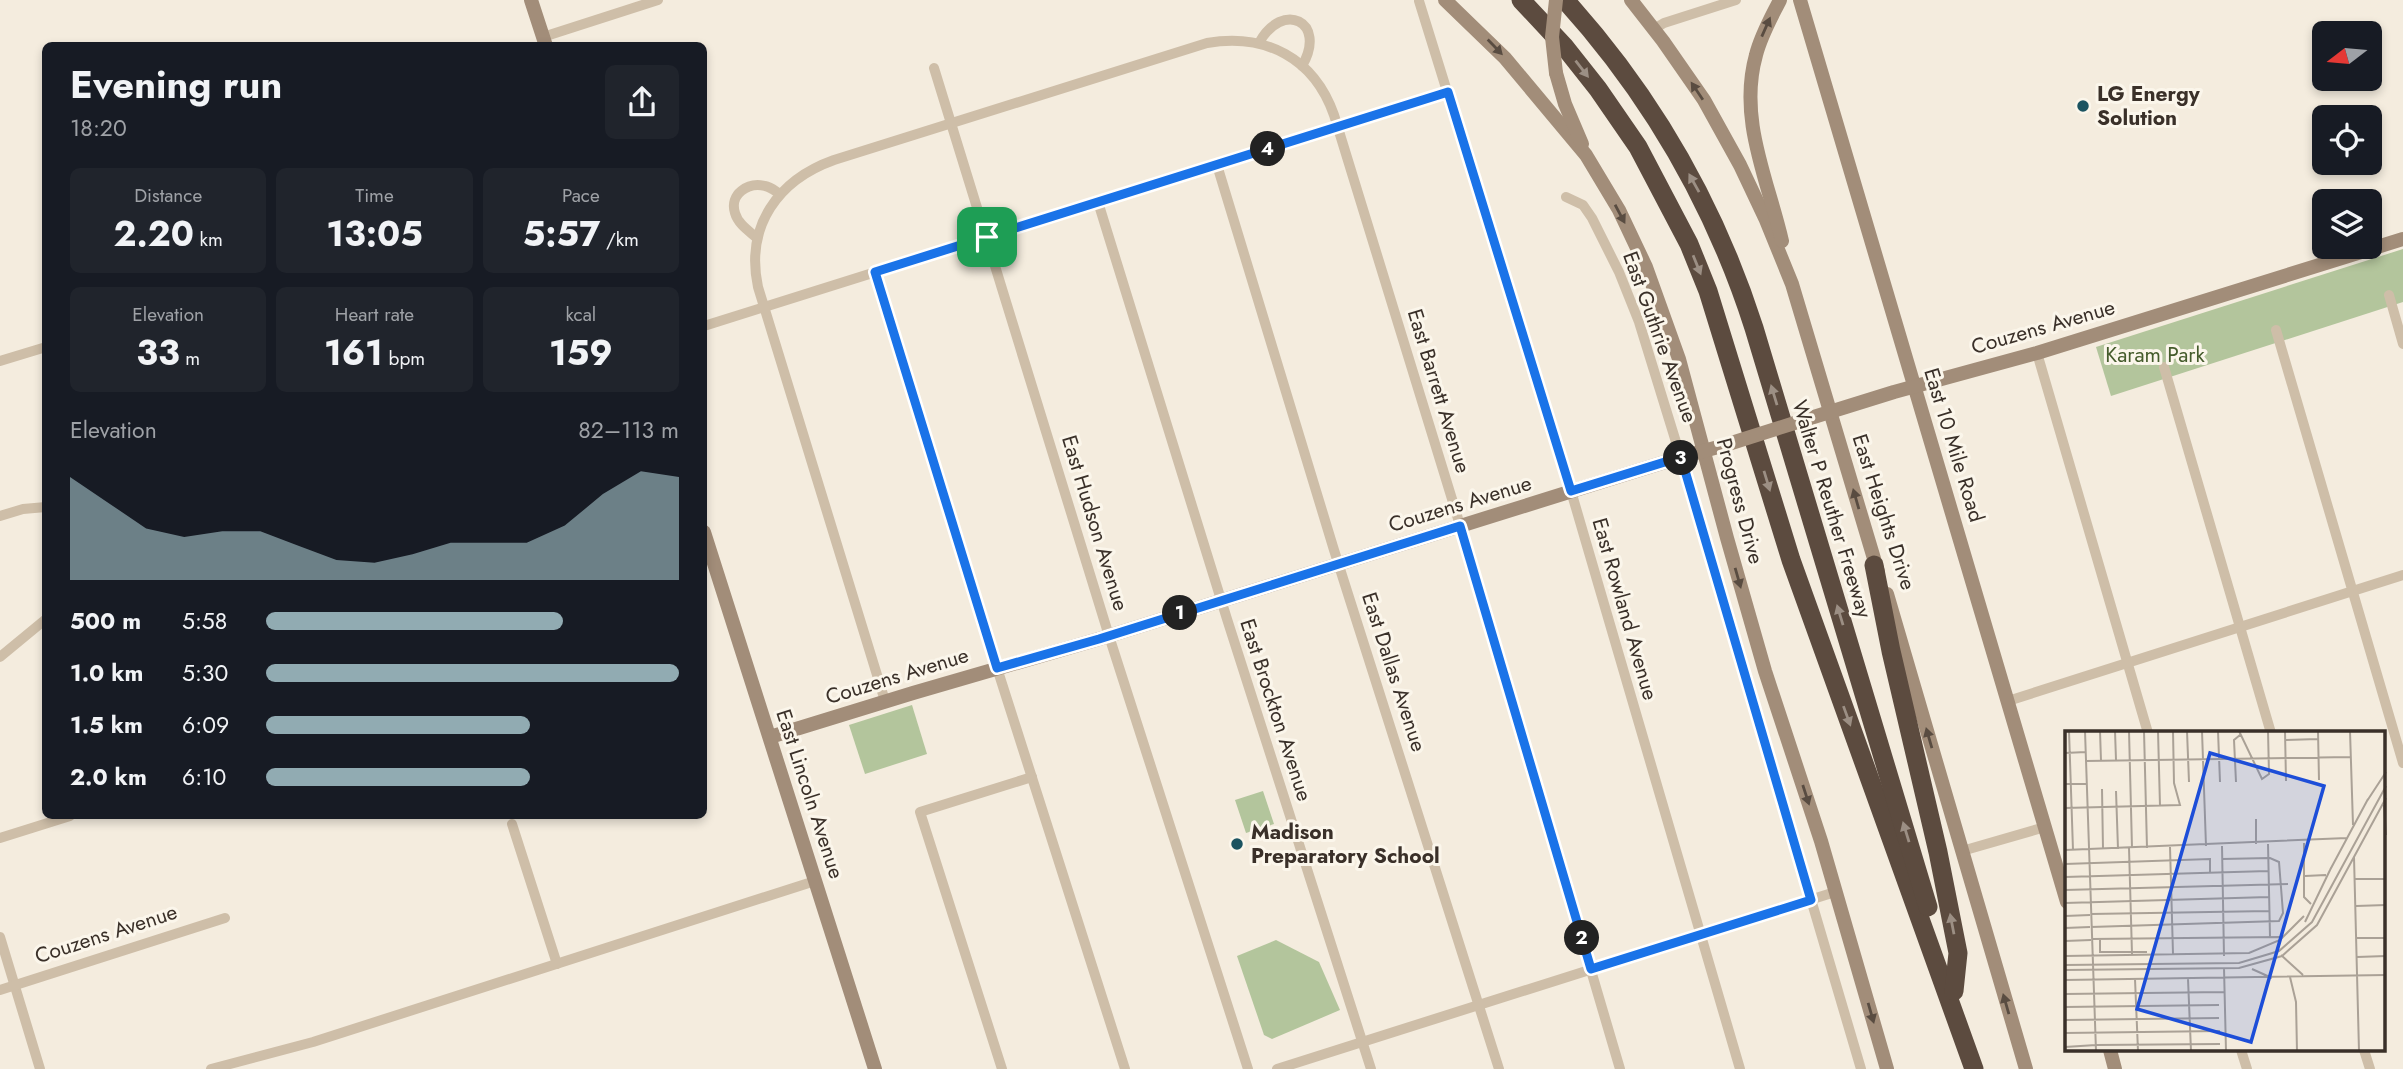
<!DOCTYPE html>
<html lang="en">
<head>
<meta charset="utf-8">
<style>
  body { margin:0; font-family:Jost,sans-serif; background:#20242c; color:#f1f3f6; height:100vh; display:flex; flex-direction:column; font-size:26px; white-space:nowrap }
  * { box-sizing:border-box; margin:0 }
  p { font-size:23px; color:#9ea1a6 }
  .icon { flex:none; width:38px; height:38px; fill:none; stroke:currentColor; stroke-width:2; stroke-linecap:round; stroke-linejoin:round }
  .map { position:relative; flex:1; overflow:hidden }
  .panel { position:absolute; left:42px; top:42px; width:665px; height:777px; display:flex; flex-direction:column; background:#171b24; border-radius:10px; box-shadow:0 4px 10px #0003 }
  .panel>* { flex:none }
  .needle { width:46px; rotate:254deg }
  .fabs { position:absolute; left:2312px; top:21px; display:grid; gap:14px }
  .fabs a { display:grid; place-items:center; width:70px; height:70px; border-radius:10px; background:#171b24; box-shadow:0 4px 10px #0003; font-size:35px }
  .pin { position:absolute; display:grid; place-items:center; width:60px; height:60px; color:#fff; margin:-30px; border-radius:14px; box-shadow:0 4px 10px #0006 }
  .km { position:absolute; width:35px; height:35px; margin:-18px; border-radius:50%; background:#222; color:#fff; font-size:19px; line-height:35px; text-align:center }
  .round { display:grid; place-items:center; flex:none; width:74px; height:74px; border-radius:10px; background:#20242c }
  .summary { display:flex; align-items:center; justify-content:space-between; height:119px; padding:0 28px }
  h1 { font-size:38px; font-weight:700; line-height:52px }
  .figures { display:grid; grid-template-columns:repeat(3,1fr); gap:10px; height:119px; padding:7px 28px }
  .figures div { display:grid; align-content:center; border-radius:10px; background:#20242c; text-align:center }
  .figures b { font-size:35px; font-weight:700 }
  .figures small { font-size:19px; font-weight:400 }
  .figures p { font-size:19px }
  .chart { height:196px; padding:14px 28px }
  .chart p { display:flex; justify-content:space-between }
  .chart svg { width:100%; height:126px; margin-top:7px; fill:#91abb2; opacity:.7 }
  ul { padding:0 28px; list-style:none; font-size:23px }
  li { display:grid; grid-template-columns:112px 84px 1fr; align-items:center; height:52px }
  li i { height:18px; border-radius:9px; background:#91abb2 }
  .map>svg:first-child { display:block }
  .green { fill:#b3c59c }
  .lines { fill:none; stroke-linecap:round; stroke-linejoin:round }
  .street { stroke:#cebea8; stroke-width:10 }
  .secondary { stroke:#a28d79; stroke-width:14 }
  .highway { stroke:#5c4b3f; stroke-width:19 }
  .secondary-bridge { stroke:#a28d79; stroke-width:14 }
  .oneway { fill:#594c41 }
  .oneway2 { fill:#9c8f84 }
  .route-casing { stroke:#fff; stroke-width:14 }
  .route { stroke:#1a73e8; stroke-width:9 }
  .poi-dot { fill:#1b5360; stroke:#fbf6eb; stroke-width:2.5 }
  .labels { text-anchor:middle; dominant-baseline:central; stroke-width:6; stroke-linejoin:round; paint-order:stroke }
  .poi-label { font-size:21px; font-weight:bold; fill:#3a3029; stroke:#fbf6eb; text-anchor:start }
  .street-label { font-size:21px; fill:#3a3029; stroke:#fbf6eb }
  .park-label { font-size:21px; fill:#445b2b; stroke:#fbf6eb }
  .inset-road { fill:none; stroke:#aaa196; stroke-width:2 }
  .view { fill:#1d4ed8; fill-opacity:0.15; stroke:#1d4ed8; stroke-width:3.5 }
  .inset-edge { fill:none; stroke:#3a3029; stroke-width:3.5 }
</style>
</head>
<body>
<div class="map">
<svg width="2403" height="1069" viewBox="0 0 2403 1069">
  <rect width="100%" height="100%" fill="#f4ecde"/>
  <g class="green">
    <polygon points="2403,249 2403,302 2111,396 2096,347"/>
    <polygon points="912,705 927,754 865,774 849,725"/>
    <polygon points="1263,791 1274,824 1246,833 1235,800"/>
    <polygon points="1276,940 1319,962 1340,1010 1272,1039 1264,1035 1237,956"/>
  </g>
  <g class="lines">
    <g class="street">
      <polyline points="1419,1 1571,491 1740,1069"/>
      <polyline points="1654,29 1664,23 1736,0"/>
      <polyline points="543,37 658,0"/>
      <path d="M1259 43C1282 0 1328 21 1302 66"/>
      <polyline points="934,68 1109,636 1248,1069"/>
      <polyline points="1217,165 1334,550 1499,1069"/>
      <polyline points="1566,197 1583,205 1592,218 1619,272 1639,322 1676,442 1861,1069"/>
      <polyline points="1098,202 1227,619 1371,1069"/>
      <path d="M757 238C749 231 738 224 735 213 729 194 748 182 765 186 771 187 775 191 780 194"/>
      <polyline points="875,273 997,668 1125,1069"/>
      <polyline points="2389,295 2403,344"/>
      <polyline points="704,326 1448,92"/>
      <polyline points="2276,330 2403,763"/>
      <polyline points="2037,353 2148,733"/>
      <polyline points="0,361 46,347"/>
      <polyline points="2164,367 2271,733"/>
      <polyline points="0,516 23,509 46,507"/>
      <polyline points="0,657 46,619"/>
      <path d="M885 701 758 287C745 226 778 180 834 160L1207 43C1266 33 1314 58 1334 115L1456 512 1620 1069"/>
      <polyline points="2008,701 2403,575"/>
      <polyline points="512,824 557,964"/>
      <polyline points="0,838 70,816"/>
      <polyline points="1962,851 2045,827"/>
      <polyline points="0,937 40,1069"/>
      <polyline points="0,990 225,918"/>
      <polyline points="2241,1050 2247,1069"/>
      <polyline points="2364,1050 2370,1069"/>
      <polyline points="211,1069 313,1042 815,881"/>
      <polyline points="1002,1069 920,812 1032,777"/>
      <polyline points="1277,1069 1835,892"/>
    </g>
    <g class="secondary">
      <polyline points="531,0 546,46"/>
      <polyline points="1445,0 1505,58 1586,155 1619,210 1646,267 1679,359 1727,538 1765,671 1821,841 1887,1069"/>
      <polyline points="1631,0 1663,41 1704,100 1740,165 1766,220 1792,284 1878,572"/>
      <path d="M1780 0C1771 18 1761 35 1756 55 1738 119 1768 180 1782 241"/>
      <polyline points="1800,0 2067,902"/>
      <polyline points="1556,73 1565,104 1582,144"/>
      <polyline points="1804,420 1894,392 2037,353 2403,239"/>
      <polyline points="704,532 875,1069"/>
      <polyline points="1887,594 2026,1069"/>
      <polyline points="770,737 913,693 1099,639 1681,457 1722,446"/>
      <polyline points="2110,1050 2115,1069"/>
    </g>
    <g class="highway">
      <polyline points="1521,0 1564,46 1598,89 1638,147 1689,244 1708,291 1791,560 1974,1069"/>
      <path d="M1565 0C1651 95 1715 206 1754 328L1928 907"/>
      <polyline points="1874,565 1891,651 1938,852 1958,953 1954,991"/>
    </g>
    <g class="secondary-bridge">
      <polyline points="1556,73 1552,37 1556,0"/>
      <polyline points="1722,446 1804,420"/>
    </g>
  </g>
  <defs><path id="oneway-solid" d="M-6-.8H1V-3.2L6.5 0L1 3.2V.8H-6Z" transform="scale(1.75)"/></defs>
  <g class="oneway">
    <use href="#oneway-solid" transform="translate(1766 27) rotate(-66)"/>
    <use href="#oneway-solid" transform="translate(1495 47) rotate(46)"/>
    <use href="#oneway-solid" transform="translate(1697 91) rotate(-124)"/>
    <use href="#oneway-solid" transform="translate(1620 214) rotate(62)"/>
    <use href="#oneway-solid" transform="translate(1856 499) rotate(-106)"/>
    <use href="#oneway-solid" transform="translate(1738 578) rotate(74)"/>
    <use href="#oneway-solid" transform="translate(1929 738) rotate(-106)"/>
    <use href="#oneway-solid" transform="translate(1806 795) rotate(72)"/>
    <use href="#oneway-solid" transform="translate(2006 1004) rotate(-106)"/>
    <use href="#oneway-solid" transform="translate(1871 1013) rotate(74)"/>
  </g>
  <g class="oneway2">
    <use href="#oneway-solid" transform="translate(1582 69) rotate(52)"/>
    <use href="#oneway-solid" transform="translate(1694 183) rotate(-119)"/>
    <use href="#oneway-solid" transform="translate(1697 265) rotate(68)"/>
    <use href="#oneway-solid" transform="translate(1774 395) rotate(-107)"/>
    <use href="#oneway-solid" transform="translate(1767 481) rotate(73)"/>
    <use href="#oneway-solid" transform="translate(1840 615) rotate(-107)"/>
    <use href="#oneway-solid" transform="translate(1847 716) rotate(70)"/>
    <use href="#oneway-solid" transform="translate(1906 832) rotate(-107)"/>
    <use href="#oneway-solid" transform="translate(1952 924) rotate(-101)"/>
  </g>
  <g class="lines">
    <g class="route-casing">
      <polygon id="route" points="1448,92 1571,491 1681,457 1811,900 1591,969 1460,526 1099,639 997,668 875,272"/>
    </g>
    <use href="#route" class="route"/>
  </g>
  <g class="poi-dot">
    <circle cx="2083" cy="106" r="7"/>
    <circle cx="1237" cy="844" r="7"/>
  </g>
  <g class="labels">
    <g class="poi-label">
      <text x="2097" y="94">LG Energy<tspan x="2097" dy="24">Solution</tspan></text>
      <text x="1251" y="832">Madison<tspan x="1251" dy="24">Preparatory School</tspan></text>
    </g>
    <g class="street-label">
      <text transform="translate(2043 327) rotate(-16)">Couzens Avenue</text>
      <text transform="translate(1660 337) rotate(70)">East Guthrie Avenue</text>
      <text transform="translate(1439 391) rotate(73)">East Barrett Avenue</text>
      <text transform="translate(1954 445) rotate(73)">East 10 Mile Road</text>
      <text transform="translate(1740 501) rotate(75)">Progress Drive</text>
      <text transform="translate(1460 504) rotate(-17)">Couzens Avenue</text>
      <text transform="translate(1832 509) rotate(73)">Walter P Reuther Freeway</text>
      <text transform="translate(1884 512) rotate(72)">East Heights Drive</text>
      <text transform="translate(1095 523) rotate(73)">East Hudson Avenue</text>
      <text transform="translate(1625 609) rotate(74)">East Rowland Avenue</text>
      <text transform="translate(1394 672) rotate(72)">East Dallas Avenue</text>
      <text transform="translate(897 676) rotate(-17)">Couzens Avenue</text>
      <text transform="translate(1276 710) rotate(72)">East Brockton Avenue</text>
      <text transform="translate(810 794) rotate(72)">East Lincoln Avenue</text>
      <text transform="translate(106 934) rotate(-18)">Couzens Avenue</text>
    </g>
    <g class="park-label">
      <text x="2155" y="355">Karam Park</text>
    </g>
  </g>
  <g transform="translate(2065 731)">
    <rect width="320" height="320" fill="#f4ecde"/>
    <path class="inset-road" d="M4 0 8 119M20 0 31 320M35 0 36 30M50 0 51 29M64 0 67 117M79 0 82 117M93 0 95 75M122 0 124 51M137 0 141 115M153 0 155 51M174 0 197 48 204 43 203 0M220 0 221 50M253 0 254 49M285 0 288 94M220 9 253 8M0 22 21 21M21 30 286 26M171 51 169 9 175 4M0 53H22M37 58 38 118M51 60 53 118M302 70 321 41M319 74 321 104M0 77 115 74 109 52 108 0M191 88V113M239 112V166L246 173M203 113 205 206M157 115 159 225M105 116 108 223M64 117 67 223M0 119 282 107M289 126 294 320M0 133 145 128V141M265 139 303 68M240 145 261 144M0 146 203 140M290 148H321M0 159 223 153M0 172 204 166M291 175 321 174M26 183 204 180M0 185 25 184M240 191 266 137M26 196 214 190 218 182 214 131 205 127 157 128M0 197 25 196M292 207H321M27 208 216 206M35 208V221H82M0 210 26 209M216 224 238 244M0 225 184 222 215 209 239 185M292 226 321 225M0 234 174 232 214 220 247 191 321 55M159 237 161 320M187 238 207 247M0 239 174 237 217 225 252 194 321 67M225 246 231 271 232 320M70 248 73 320M123 248 126 320M0 249 321 244M0 263 159 261M0 276 154 274M0 289 154 287M0 302 155 300M31 314 155 313M0 316 31 314"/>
    <path class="view" d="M145 22 259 55 186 311 72 278Z"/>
    <rect width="320" height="320" class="inset-edge"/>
  </g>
</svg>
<div class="fabs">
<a><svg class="needle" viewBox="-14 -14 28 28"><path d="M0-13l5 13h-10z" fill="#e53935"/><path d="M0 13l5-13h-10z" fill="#9ea1a6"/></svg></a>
<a><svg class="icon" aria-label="locate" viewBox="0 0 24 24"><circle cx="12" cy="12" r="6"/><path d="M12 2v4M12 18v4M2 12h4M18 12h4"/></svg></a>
<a><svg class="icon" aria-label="layers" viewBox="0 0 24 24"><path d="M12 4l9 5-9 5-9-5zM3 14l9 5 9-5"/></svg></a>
</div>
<div class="pin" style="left:987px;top:237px;background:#1e9e55"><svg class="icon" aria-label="arrive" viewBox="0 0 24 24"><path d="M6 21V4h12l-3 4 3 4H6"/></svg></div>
<b class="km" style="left:1180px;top:613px">1</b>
<b class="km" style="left:1582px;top:938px">2</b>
<b class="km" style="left:1681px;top:458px">3</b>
<b class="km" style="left:1268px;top:149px">4</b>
<section class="panel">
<div class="summary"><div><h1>Evening run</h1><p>18:20</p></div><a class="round"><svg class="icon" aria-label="share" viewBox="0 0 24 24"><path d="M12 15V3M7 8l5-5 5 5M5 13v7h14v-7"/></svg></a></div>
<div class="figures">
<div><p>Distance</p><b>2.20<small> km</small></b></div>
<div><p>Time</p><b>13:05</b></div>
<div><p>Pace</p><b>5:57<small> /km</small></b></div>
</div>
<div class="figures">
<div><p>Elevation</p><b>33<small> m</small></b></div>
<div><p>Heart rate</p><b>161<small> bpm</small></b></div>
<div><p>kcal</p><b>159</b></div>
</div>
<div class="chart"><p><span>Elevation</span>82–113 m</p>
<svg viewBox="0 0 160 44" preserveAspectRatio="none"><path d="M0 44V8L10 17L20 26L30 29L40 27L50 27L60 32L70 37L80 38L90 35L100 31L110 31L120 31L130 25L140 14L150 6L160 8V44z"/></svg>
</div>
<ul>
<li><b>500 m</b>5:58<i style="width:72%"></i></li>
<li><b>1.0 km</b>5:30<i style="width:100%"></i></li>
<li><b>1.5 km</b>6:09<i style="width:64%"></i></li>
<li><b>2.0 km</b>6:10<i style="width:64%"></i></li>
</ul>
</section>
</div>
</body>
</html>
